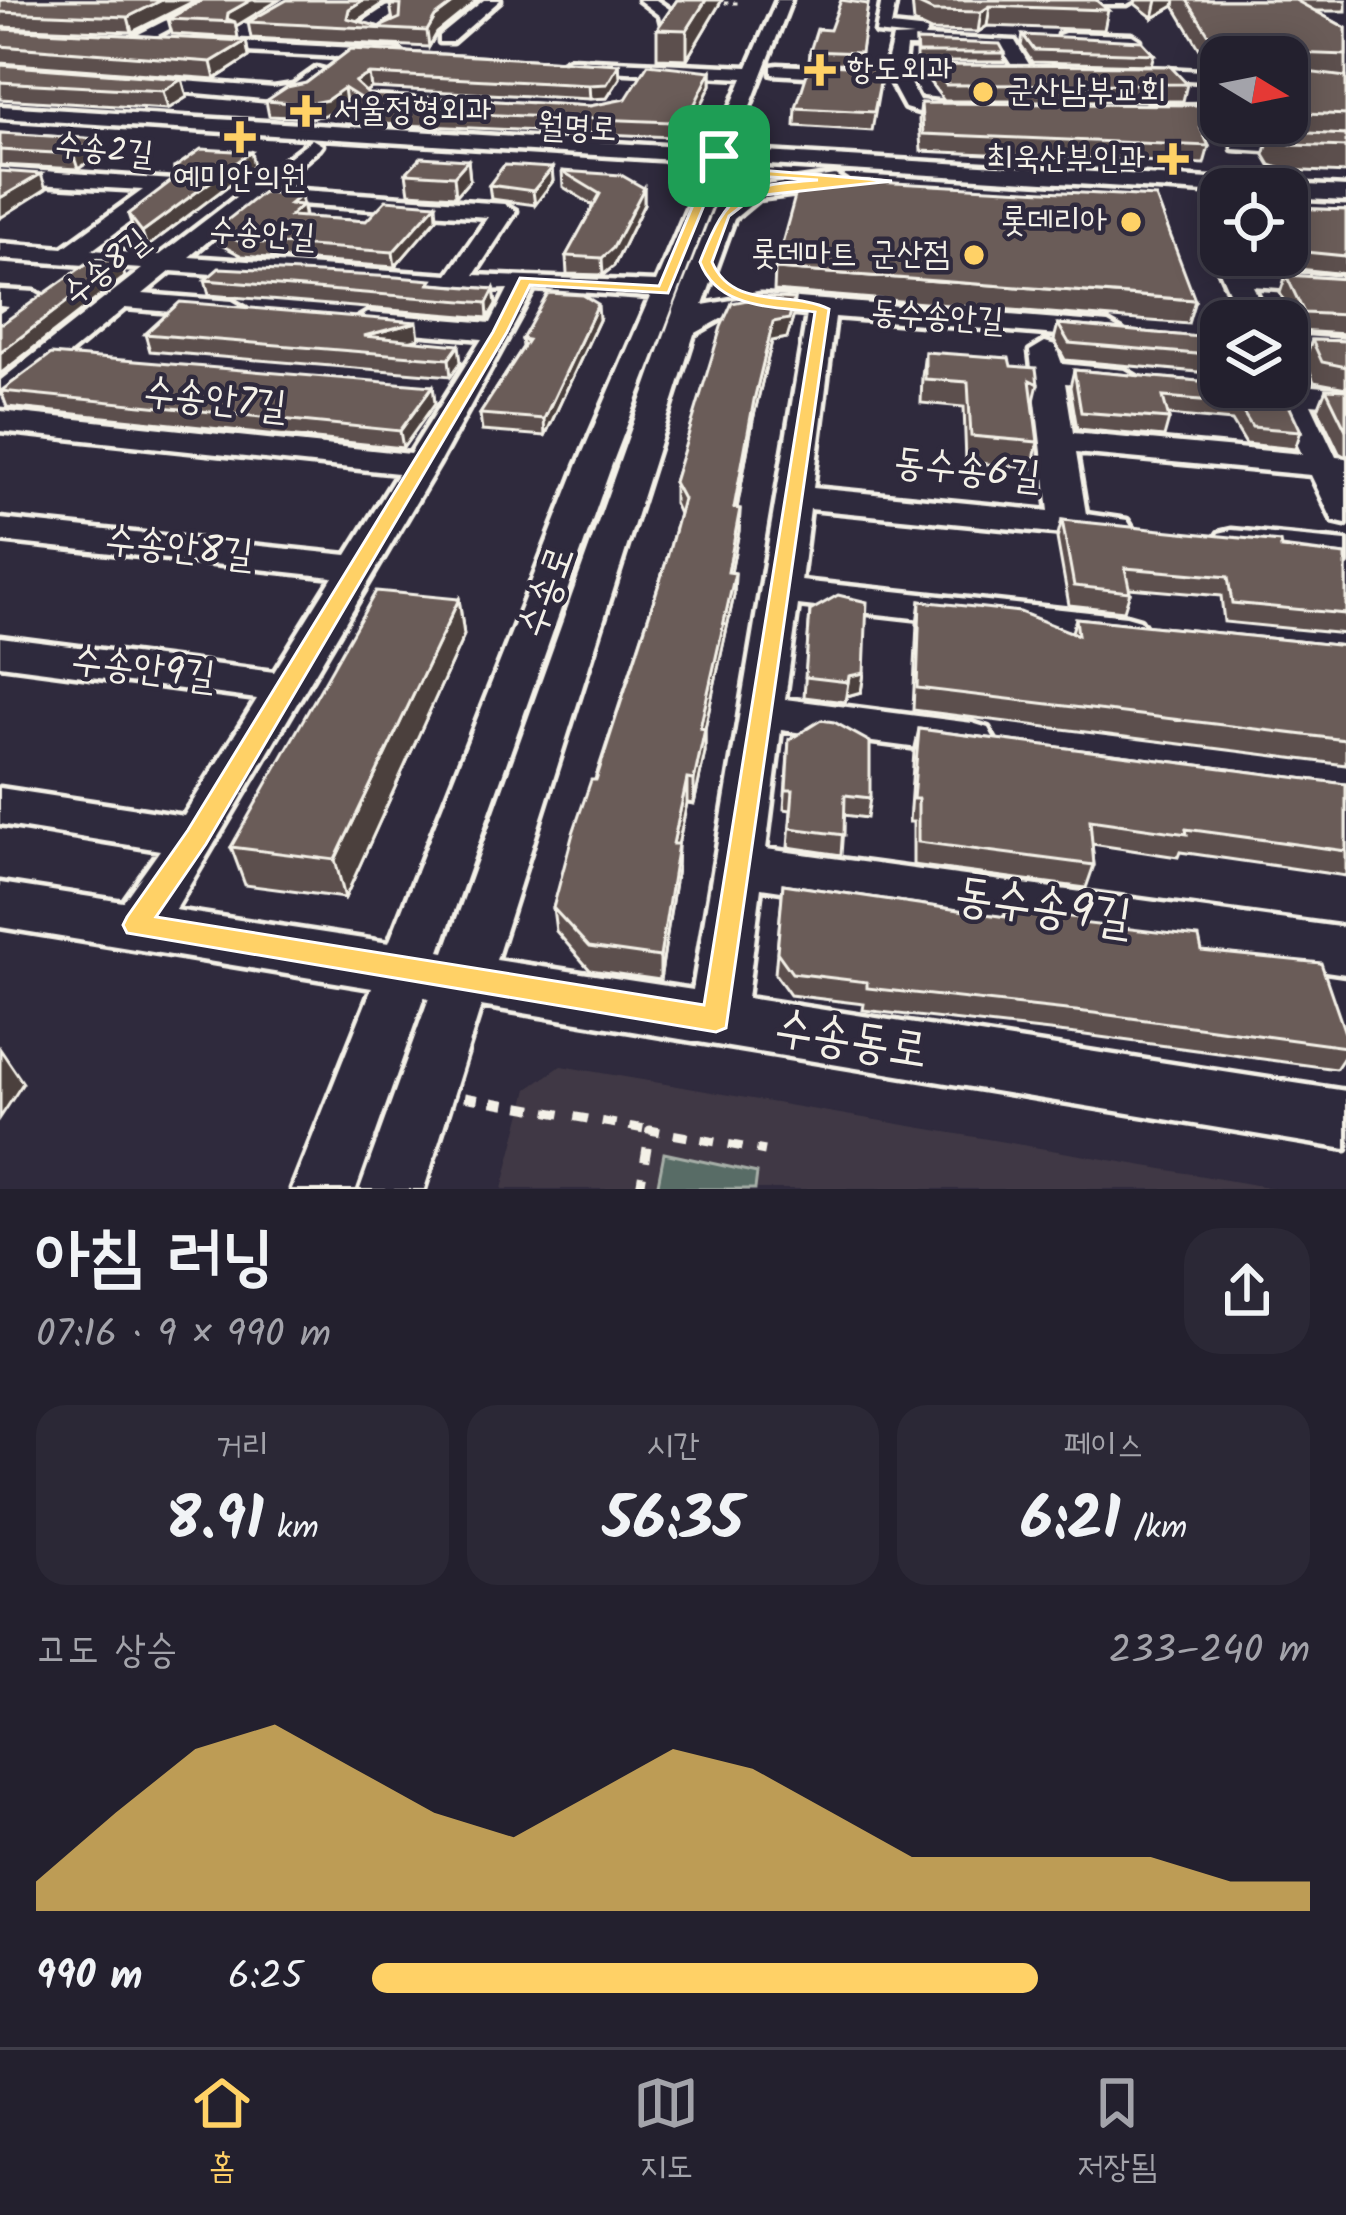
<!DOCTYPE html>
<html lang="ko">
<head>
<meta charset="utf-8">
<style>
  body { margin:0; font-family:Kalam,"Poor Story",sans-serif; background:#2b2836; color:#f1f3f6; height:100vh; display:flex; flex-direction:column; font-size:45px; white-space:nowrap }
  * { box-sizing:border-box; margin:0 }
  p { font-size:39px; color:#a3a3aa }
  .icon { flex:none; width:66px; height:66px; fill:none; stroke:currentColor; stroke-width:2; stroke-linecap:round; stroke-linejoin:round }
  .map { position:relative; height:1189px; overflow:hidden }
  .drawer { display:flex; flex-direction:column; background:#23202e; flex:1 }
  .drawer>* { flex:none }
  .needle { width:78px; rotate:100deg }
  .buttons { position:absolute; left:1200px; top:36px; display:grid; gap:24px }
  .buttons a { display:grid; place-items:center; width:108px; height:108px; border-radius:24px; background:#23202e; box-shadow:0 6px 30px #0003,0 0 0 3px #403e4a; font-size:60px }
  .pin { position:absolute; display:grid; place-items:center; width:102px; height:102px; color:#fff; margin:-51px; border-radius:24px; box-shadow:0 6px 18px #0006 }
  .round { display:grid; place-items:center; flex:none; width:126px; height:126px; border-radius:36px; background:#2b2836 }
  .head { display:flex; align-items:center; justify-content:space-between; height:204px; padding:0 36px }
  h1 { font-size:66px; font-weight:700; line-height:90px }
  .figures { display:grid; grid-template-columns:repeat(3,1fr); gap:18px; height:204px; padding:12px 36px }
  .figures div { display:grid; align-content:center; border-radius:30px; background:#2b2836; text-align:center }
  .figures b { font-size:60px; font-weight:700 }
  .figures small { font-size:33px; font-weight:400 }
  .figures p { font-size:33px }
  .chart { height:336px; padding:24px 36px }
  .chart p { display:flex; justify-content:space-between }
  .chart svg { width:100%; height:216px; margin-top:12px; fill:#ffd166; opacity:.7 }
  ul { padding:0 36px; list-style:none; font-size:39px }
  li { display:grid; grid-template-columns:192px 144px 1fr; align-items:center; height:90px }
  li i { height:30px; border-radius:15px; background:#ffd166 }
  .tab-bar { display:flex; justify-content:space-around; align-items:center; height:168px; border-top:3px solid #403e4a; background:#23202e; font-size:33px; color:#a3a3aa }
  .tab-bar a { display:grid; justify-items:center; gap:6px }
  .tab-bar .active { color:#ffd166 }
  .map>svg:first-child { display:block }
  .built { fill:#413945 }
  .green { fill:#586c66; stroke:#a6aea7; stroke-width:3 }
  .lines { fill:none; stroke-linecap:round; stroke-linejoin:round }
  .minor-casing { stroke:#f4f1e8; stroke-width:9 }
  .path-far1 { stroke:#f4f1e8; stroke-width:3; stroke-dasharray:4.5 4.5; stroke-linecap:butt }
  .path { stroke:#f4f1e8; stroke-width:9; stroke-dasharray:14 14; stroke-linecap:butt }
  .minor { fill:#2f2a3d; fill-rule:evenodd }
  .wall { fill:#5c4f4d; stroke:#f4f1e8; stroke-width:3 }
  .shaded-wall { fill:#4b403e; stroke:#f4f1e8; stroke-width:3 }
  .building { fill:#6b5c59; stroke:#f4f1e8; stroke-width:3 }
  .route { fill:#ffd166; stroke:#fff; stroke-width:3; fill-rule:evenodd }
  .poi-dot { fill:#ffd166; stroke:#2f2a3d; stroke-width:4.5 }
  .labels { text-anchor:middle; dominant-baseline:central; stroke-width:9; stroke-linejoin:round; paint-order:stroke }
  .far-poi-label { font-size:33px; fill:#f4f1e8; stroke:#2f2a3d; text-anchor:start }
  .far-street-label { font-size:33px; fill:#f4f1e8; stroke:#2f2a3d }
  .street-label { font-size:39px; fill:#f4f1e8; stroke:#2f2a3d }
  .near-street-label { font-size:48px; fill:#f4f1e8; stroke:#2f2a3d }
</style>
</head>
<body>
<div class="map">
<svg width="1346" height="1189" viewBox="0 0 1346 1189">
  <rect width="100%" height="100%" fill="#2f2a3d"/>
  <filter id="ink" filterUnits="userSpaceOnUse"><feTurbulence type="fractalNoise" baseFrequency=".00833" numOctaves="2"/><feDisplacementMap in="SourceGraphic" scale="24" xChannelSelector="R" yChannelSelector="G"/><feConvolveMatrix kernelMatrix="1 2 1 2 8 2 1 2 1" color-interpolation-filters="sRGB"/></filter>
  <g filter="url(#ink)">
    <polygon class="built" points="561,1066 729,1095 1279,1189 502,1189 528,1089"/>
    <polygon class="green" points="664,1153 757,1173 755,1189 657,1189"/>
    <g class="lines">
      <g class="minor-casing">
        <g id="minor">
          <polygon points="206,0 225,0 37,98 21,94"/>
          <polygon points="396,0 413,0 375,28 400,24 400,30 380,39 354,34 354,28"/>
          <polygon points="484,0 500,0 452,42 440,42 440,36"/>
          <polygon points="639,0 656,0 672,11 675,28 663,28 660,16"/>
          <path d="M777 0H791L733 150 1260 182 1271 189H1221V193L753 164 745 188 835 175 846 182 835 189 758 199 734 219 703 305 761 295 1108 323 1122 331 1108 339 835 317 813 488 1049 511 1030 351 1045 342 1055 345 1062 364 1125 370 1140 379 1125 388 1065 383 1073 433 1302 454 1278 401 1232 397 1217 388 1221 382V387H1287V378L1301 385 1346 389V407L1311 404 1336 457 1346 458V524L1333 521 1311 475 1076 453 1086 514 1127 520 1132 528 1127 536 1114 539 810 509 801 581 1126 616 1140 620 1146 629 1140 638 1126 642 798 605 785 699 972 723 988 728 994 739 988 750 972 755 781 730 766 849 1346 928V974L761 888 747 998 1346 1091V1149L481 1006 424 1189H360L429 998 424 997 356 1189H292L372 988 0 927V883L123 902 160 850 0 824V788L184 816 257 699 0 665V637L274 672 333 577 0 541V519L347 555 398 473 0 431V411L410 454 482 339 368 329 354 321 368 313 491 323 508 289 455 291 171 271 143 294 232 301 246 309 232 317 125 308 23 392H1V380L142 269 0 259V243L63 248 143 190 0 182V168L173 180V190L92 250 160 255 312 139 322 145 319 149 272 188 504 204 516 211 474 275 656 282 707 162 0 118V106L713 149 743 78 569 69 560 64 569 59 748 67ZM728 163H732L676 304 445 952 440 951 612 464ZM256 201 488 217 448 275 189 257ZM534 289 650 297 578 464 389 943 175 910 438 465ZM761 311 807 315 693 990 496 960 694 334 728 315Z"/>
          <path d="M882 0H896L891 26 928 30 924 37 1015 41 1033 71 1018 75 1001 48 906 47 903 71 919 100 970 106 980 112C958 126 929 115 905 108L885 71 893 38 913 37 876 33Z"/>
          <polygon points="1042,0 1134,0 1127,4 1049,4"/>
          <polygon points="1065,33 1132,35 1140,40 1132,45 1059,41 1059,35"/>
          <polygon points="198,40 397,50 406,55 397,60 192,49 192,41"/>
          <polygon points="778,65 856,69 865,74 856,79 772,74 772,66"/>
          <polygon points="1125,67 1221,72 1221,82 1119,76 1119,68"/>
          <polygon points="317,68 332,72 306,94 274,100 131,87 122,82 131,77 274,88 293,85"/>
          <polygon points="1221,105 1221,117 1148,118 1138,112 1148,106"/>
          <polygon points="1240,139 1346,144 1346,156 1233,149 1233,141"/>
          <polygon points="1287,184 1346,187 1346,201 1287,198 1287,189 1277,189"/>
          <polygon points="1221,254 1237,255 1245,270 1346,277 1346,293 1253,286 1270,321 1242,321 1215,260"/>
          <polygon points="0,290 35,292 49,300 10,332 0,334 0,313 9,307 0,306"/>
          <polygon points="1287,335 1346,339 1346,357 1287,353"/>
          <polygon points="1232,530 1346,541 1346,563 1219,549 1214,541 1219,533"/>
        </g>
      </g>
      <polyline class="path-far1" points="715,3 741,3"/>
      <g class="path">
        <polyline points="464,1097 650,1130"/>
        <polyline points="640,1189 650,1130 765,1151"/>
      </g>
      <use href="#minor" class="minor"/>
    </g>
    <g class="wall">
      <polygon points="0,0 196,0 132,32 0,27"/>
      <polygon points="279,0 236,26 238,38 172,34 168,19"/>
      <polygon points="287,0 388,0 357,21 380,27 393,21 390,5 398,0 437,33 429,47 251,38 248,22"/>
      <polygon points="677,0 722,0 687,59 657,58 657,29"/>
      <polygon points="912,0 1096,0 1108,10 1104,30 987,26 978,32 931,31 914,23"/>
      <polygon points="1136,0 1346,0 1346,11 1315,11 1346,28 1346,173 1285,170 1270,165 1264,155 1270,136 1252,135 1244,123 1287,123 1287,57 1221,57 1221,67 1204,56 1174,6 1153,18 1135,4"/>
      <polygon points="868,4 859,64 809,62 810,51 830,30"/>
      <polygon points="0,29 246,41 249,57 215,79 0,63"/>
      <polygon points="1023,35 1154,54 1151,65 1032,62 1021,46"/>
      <polygon points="916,41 1005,53 1004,62 916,62"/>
      <polygon points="351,49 619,64 620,78 607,98 590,99 371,88 366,91 368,94 590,106 626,99 711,71 711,85 688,133 671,137 381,124 346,102 330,114 310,118 269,116 266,101 306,83"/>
      <polygon points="0,65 182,79 187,97 168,109 0,99"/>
      <polygon points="931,65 1187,84 1183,101 944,101 929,81"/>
      <polygon points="883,68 872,131 795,126 796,108"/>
      <polygon points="921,103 1211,129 1207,142 1209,146 1204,164 921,151 919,120"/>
      <polygon points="0,133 98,139 102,153 78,169 0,165"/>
      <polygon points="468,160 470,180 456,196 409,193 406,173"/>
      <polygon points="254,166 147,247 133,229 128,214 175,179 174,168"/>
      <polygon points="552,168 553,181 535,205 491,199 489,185"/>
      <polygon points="562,171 644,188 644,204 614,266 603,275 567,274 566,256 594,206 563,187"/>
      <polygon points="1287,208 1346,210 1346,274 1299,269 1260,257 1259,255 1287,255"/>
      <polygon points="304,209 305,217 366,221 437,218 395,267 242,256 219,244 216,229"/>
      <polygon points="775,269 1195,300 1188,324 774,291"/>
      <polygon points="1286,275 1346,279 1346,334 1298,331 1280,293"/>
      <polygon points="205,280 433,284 494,289 496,304 488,318 209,295"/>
      <polygon points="732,303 793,318 787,338 772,341 753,420 737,509 740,509 739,531 731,572 735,573 734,595 705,729 705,752 694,804 687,803 678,845 677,868 660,980 590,970 556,931 553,908 666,562 679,514 674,503 674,482"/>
      <polygon points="599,320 545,436 482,431 480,414 523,347 522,339"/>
      <polygon points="1058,324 1221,339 1221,374 1065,360 1054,340"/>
      <polygon points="145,334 419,338 410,341 461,362 451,376 150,351"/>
      <polygon points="1312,340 1346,341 1346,388 1314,382 1305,359"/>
      <polygon points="925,352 1011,366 1038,384 1033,405 1038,442 1032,468 966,462 964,407 921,403 922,376"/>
      <polygon points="1074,370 1221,383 1301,431 1295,449 1246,444 1232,421 1168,415 1169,419 1164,437 1077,429 1070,387"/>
      <polygon points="433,386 435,403 403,448 7,407 1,391"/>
      <polygon points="1326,389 1346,390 1346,457 1339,453 1318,409"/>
      <polygon points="1062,520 1346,555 1346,634 1224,622 1221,596 1129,588 1130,592 1124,611 1069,605 1057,538"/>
      <polygon points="459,599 464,635 345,898 245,885 231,847"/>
      <polygon points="920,601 1072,632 1076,618 1346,646 1346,765 913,710 917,623"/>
      <polygon points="810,611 864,673 861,692 847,696 845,702 804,697"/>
      <polygon points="919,729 1346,784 1346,876 1180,852 1178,857 1092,844 1094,865 1086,888 913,865 913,822 909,822 914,752"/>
      <polygon points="789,740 870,798 867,818 844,815 841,855 788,847 791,810 784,809"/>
      <polygon points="783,884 1004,917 1006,910 1080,923 1202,951 1346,1036 1346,1054 1336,1069 1085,1035 863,1010 864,1004 790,995 775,974"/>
    </g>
    <g class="shaded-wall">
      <polygon points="162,0 196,0 132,32 128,17"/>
      <polygon points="251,0 279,0 236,26 235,22 227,21 228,13"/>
      <polygon points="363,0 388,0 352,24 347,18 349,9"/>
      <polygon points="458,0 478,0 437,33 429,47 427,31 435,17"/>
      <polygon points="706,0 722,0 687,59 687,30"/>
      <polygon points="1157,0 1175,0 1174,6 1153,18"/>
      <polygon points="990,6 987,26 978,32 981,12"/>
      <polygon points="246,41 249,57 215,79 211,62"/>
      <polygon points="619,64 620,78 607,98 590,99 589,85"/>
      <polygon points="711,71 711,85 688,133 671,137 671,122"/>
      <polygon points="369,74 371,88 358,97 355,82"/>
      <polygon points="182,79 187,97 168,109 163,91"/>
      <polygon points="344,88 346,102 330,114 310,118 307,104"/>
      <polygon points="98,139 102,153 78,169 73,154"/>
      <polygon points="251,152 254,166 147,247 142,232"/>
      <polygon points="468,160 470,180 456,196 454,176"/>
      <polygon points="552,168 553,181 535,205 533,191"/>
      <polygon points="41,174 46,189 0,218 0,198"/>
      <polygon points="644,188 644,204 614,266 603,275 602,258"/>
      <polygon points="301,195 305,220 293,230 290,204"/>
      <polygon points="436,204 437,218 395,267 393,252"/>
      <polygon points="120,261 125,277 0,374 0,353"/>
      <polygon points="494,289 496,304 488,318 487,303"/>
      <polygon points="794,299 793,318 787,338 772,341 753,420 733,530 734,508 754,400 773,322"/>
      <polygon points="598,304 599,320 545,436 544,419"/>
      <polygon points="417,322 419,338 367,353 364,336"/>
      <polygon points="459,345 461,362 451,376 449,359"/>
      <polygon points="433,386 435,403 403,448 400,431"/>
      <polygon points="740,509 739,531 727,594 728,572"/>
      <polygon points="735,573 734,595 700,751 700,728"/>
      <polygon points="459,599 464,635 345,898 335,860"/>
      <polygon points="864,673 861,692 847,696 845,702 849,676"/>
      <polygon points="705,729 705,752 694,804 694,780"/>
      <polygon points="687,779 687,803 678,845 677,868 660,980 660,957 673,844"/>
      <polygon points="0,1049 23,1083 0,1118"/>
    </g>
    <g class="building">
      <polygon points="0,0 162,0 128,17 0,12"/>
      <polygon points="203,0 251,0 228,13 227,19 235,22 168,19"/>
      <polygon points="287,0 363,0 349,9 347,18 380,27 400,18 401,5 390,5 398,0 458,0 435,17 427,31 248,22"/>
      <polygon points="677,0 706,0 687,30 657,29"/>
      <polygon points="841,0 868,4 861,53 810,51 817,29 830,30"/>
      <polygon points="916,0 1096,0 1108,10 990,6 981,12 933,11 916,3"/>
      <polygon points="1187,0 1295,0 1346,28 1346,55 1294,53 1289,57 1291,70 1346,77 1346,115 1287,112 1287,57 1254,57 1247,48 1230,48 1209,35"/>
      <polygon points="0,29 246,41 211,62 0,46"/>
      <polygon points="1023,35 1142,41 1154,54 1034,50"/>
      <polygon points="916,41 1000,44 1005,53 917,53"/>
      <polygon points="351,49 619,64 607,84 589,85 369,74 355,82 368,94 590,106 626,99 648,64 711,71 688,118 671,122 379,110 344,88 327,100 307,104 266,101 287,87 306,83"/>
      <polygon points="810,64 883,68 874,112 796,108"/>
      <polygon points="0,65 182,79 163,91 0,82"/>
      <polygon points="931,65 1170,66 1187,84 946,85"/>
      <polygon points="921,103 1198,105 1211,129 1201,129 1209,146 923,134"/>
      <polygon points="1272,131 1346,135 1346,147 1293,145 1277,140"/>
      <polygon points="0,133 98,139 73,154 0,150"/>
      <polygon points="201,149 251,152 142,232 128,214 178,176 174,176 174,168"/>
      <polygon points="421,157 468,160 454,176 406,173"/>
      <polygon points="504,165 552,168 533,191 489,185"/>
      <polygon points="0,171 41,174 0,198"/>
      <polygon points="562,171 621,175 644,188 613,248 602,258 566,256 600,194"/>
      <polygon points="800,178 1156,197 1195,300 775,269"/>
      <polygon points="263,192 301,195 290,204 302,205 290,216 366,221 386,200 436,204 393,252 238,241 216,229"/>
      <polygon points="1287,208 1346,210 1346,256 1305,252 1287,246"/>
      <polygon points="93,259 120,261 0,353 0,323 3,323"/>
      <polygon points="219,268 396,277 432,280 429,284 494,289 487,303 205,280"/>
      <polygon points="1286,275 1346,279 1346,315 1304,313"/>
      <polygon points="548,293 583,295 598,304 544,419 480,414 528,340 522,339"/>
      <polygon points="762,297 794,299 789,319 773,322 754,400 734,508 740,509 728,572 735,573 700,728 705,729 694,780 687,779 673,844 678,844 660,957 589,947 553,908 573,833 591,780 596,780 666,562 683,499 674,482 721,327 732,303"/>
      <polygon points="180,302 417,322 364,336 459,345 449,359 145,334"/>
      <polygon points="1058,324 1221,339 1221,356 1069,343"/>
      <polygon points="1312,340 1346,341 1346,367 1322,362"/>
      <polygon points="925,352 1009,358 1011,366 1036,368 1038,384 1030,380 1038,442 971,436 968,382 925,379"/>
      <polygon points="51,354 433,386 400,431 1,391"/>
      <polygon points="1074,370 1221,383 1221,387 1281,388 1301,431 1252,427 1237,403 1163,397 1169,419 1081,412"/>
      <polygon points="1326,389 1346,390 1346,430"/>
      <polygon points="1062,520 1280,542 1281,548 1346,555 1346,614 1232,603 1228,577 1125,568 1130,592 1074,586"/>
      <polygon points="376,591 459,599 335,860 231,847"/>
      <polygon points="838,595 867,602 864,673 849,676 848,682 805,677 810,611"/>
      <polygon points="920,601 1020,612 1078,635 1076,618 1346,646 1346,740 917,688"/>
      <polygon points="821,720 834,722 870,742 870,798 845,795 844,835 790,828 793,790 786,790 789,740"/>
      <polygon points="919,729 1346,784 1346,851 1186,829 1187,834 1090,820 1094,865 918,842 918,799 913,799"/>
      <polygon points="783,884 1006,917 1006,910 1079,918 1080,923 1199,937 1202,951 1321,963 1346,1036 1346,1047 1094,1013 867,988 867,982 792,973 777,952"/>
    </g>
  </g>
  <path class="route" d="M715 153 749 155 747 169 892 181 755 196 729 216 712 262C733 311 791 290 829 309L726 1028 716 1032 127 933 123 925 127 917 188 830 493 332 520 278 659 286ZM723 159 739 160 735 172 740 175 818 180C742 185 728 190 700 262 718 309 771 306 815 312L704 1005 156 917 206 844 507 332 530 285 668 293Z"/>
  <g class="poi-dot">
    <path d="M814 52h12v12h12v12h-12v12h-12v-12h-12v-12h12z"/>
    <circle cx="983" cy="92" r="12"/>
    <path d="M300 93h12v12h12v12h-12v12h-12v-12h-12v-12h12z"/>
    <path d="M234 119h12v12h12v12h-12v12h-12v-12h-12v-12h12z"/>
    <path d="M1167 141h12v12h12v12h-12v12h-12v-12h-12v-12h12z"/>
    <circle cx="1131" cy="222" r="12"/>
    <circle cx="974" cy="255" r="12"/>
  </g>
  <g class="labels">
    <g class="far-poi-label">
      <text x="847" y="70">항도외과</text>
      <text x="1007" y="92">군산남부교회</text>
      <text x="333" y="111">서울정형외과</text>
      <text x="1146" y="159" text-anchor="end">최욱산부인과</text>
      <text x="240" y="179" text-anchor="middle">예미안의원</text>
      <text x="1107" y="222" text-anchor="end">롯데리아</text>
      <text x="950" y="255" text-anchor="end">롯데마트 군산점</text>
    </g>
    <g class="far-street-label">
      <text transform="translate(577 129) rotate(3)">월명로</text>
      <text transform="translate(104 151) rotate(6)">수송2길</text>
      <text transform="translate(262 235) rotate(4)">수송안길</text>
      <text transform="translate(107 268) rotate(-39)">수송8길</text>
      <text transform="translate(937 318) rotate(4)">동수송안길</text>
    </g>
    <g class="street-label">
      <text transform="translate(215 401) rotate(6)">수송안7길</text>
      <text transform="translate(967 471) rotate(6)">동수송6길</text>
      <text transform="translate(179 549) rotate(6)">수송안8길</text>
      <text transform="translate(548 592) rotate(-70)">수송로</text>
      <text transform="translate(143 670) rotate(7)">수송안9길</text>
    </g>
    <g class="near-street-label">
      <text transform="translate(1043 908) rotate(8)">동수송9길</text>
      <text transform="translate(851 1041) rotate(9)">수송동로</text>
    </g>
  </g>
</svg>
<div class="buttons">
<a><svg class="needle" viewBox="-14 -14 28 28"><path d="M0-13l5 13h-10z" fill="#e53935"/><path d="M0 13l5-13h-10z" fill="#a3a3aa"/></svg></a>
<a><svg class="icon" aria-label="locate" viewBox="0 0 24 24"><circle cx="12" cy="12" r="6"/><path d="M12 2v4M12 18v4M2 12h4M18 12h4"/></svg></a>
<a><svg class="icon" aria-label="layers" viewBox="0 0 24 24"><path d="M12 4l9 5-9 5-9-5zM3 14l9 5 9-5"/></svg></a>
</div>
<div class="pin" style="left:719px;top:156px;background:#1e9e55"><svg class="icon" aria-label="arrive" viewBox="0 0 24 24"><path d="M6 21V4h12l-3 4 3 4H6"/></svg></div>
</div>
<section class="drawer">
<div class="head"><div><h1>아침 러닝</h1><p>07:16 · 9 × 990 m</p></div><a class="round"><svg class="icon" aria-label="share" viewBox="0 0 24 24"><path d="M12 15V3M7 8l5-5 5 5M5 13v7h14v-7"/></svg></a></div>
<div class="figures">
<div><p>거리</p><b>8.91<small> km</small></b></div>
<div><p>시간</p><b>56:35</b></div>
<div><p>페이스</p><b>6:21<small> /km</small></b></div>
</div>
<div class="chart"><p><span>고도 상승</span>233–240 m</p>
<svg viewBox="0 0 160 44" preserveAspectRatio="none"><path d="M0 44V38L10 24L20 11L30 6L40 15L50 24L60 29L70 20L80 11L90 15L100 24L110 33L120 33L130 33L140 33L150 38L160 38V44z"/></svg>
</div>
<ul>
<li><b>990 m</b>6:25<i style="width:71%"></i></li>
</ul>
</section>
<nav class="tab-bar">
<a class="active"><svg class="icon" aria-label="home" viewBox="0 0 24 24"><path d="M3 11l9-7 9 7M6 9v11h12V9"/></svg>홈</a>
<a><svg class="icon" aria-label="map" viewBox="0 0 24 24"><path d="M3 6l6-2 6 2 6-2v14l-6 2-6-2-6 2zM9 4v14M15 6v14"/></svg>지도</a>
<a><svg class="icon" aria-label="saved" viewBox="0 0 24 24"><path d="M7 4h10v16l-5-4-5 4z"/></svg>저장됨</a>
</nav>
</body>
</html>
